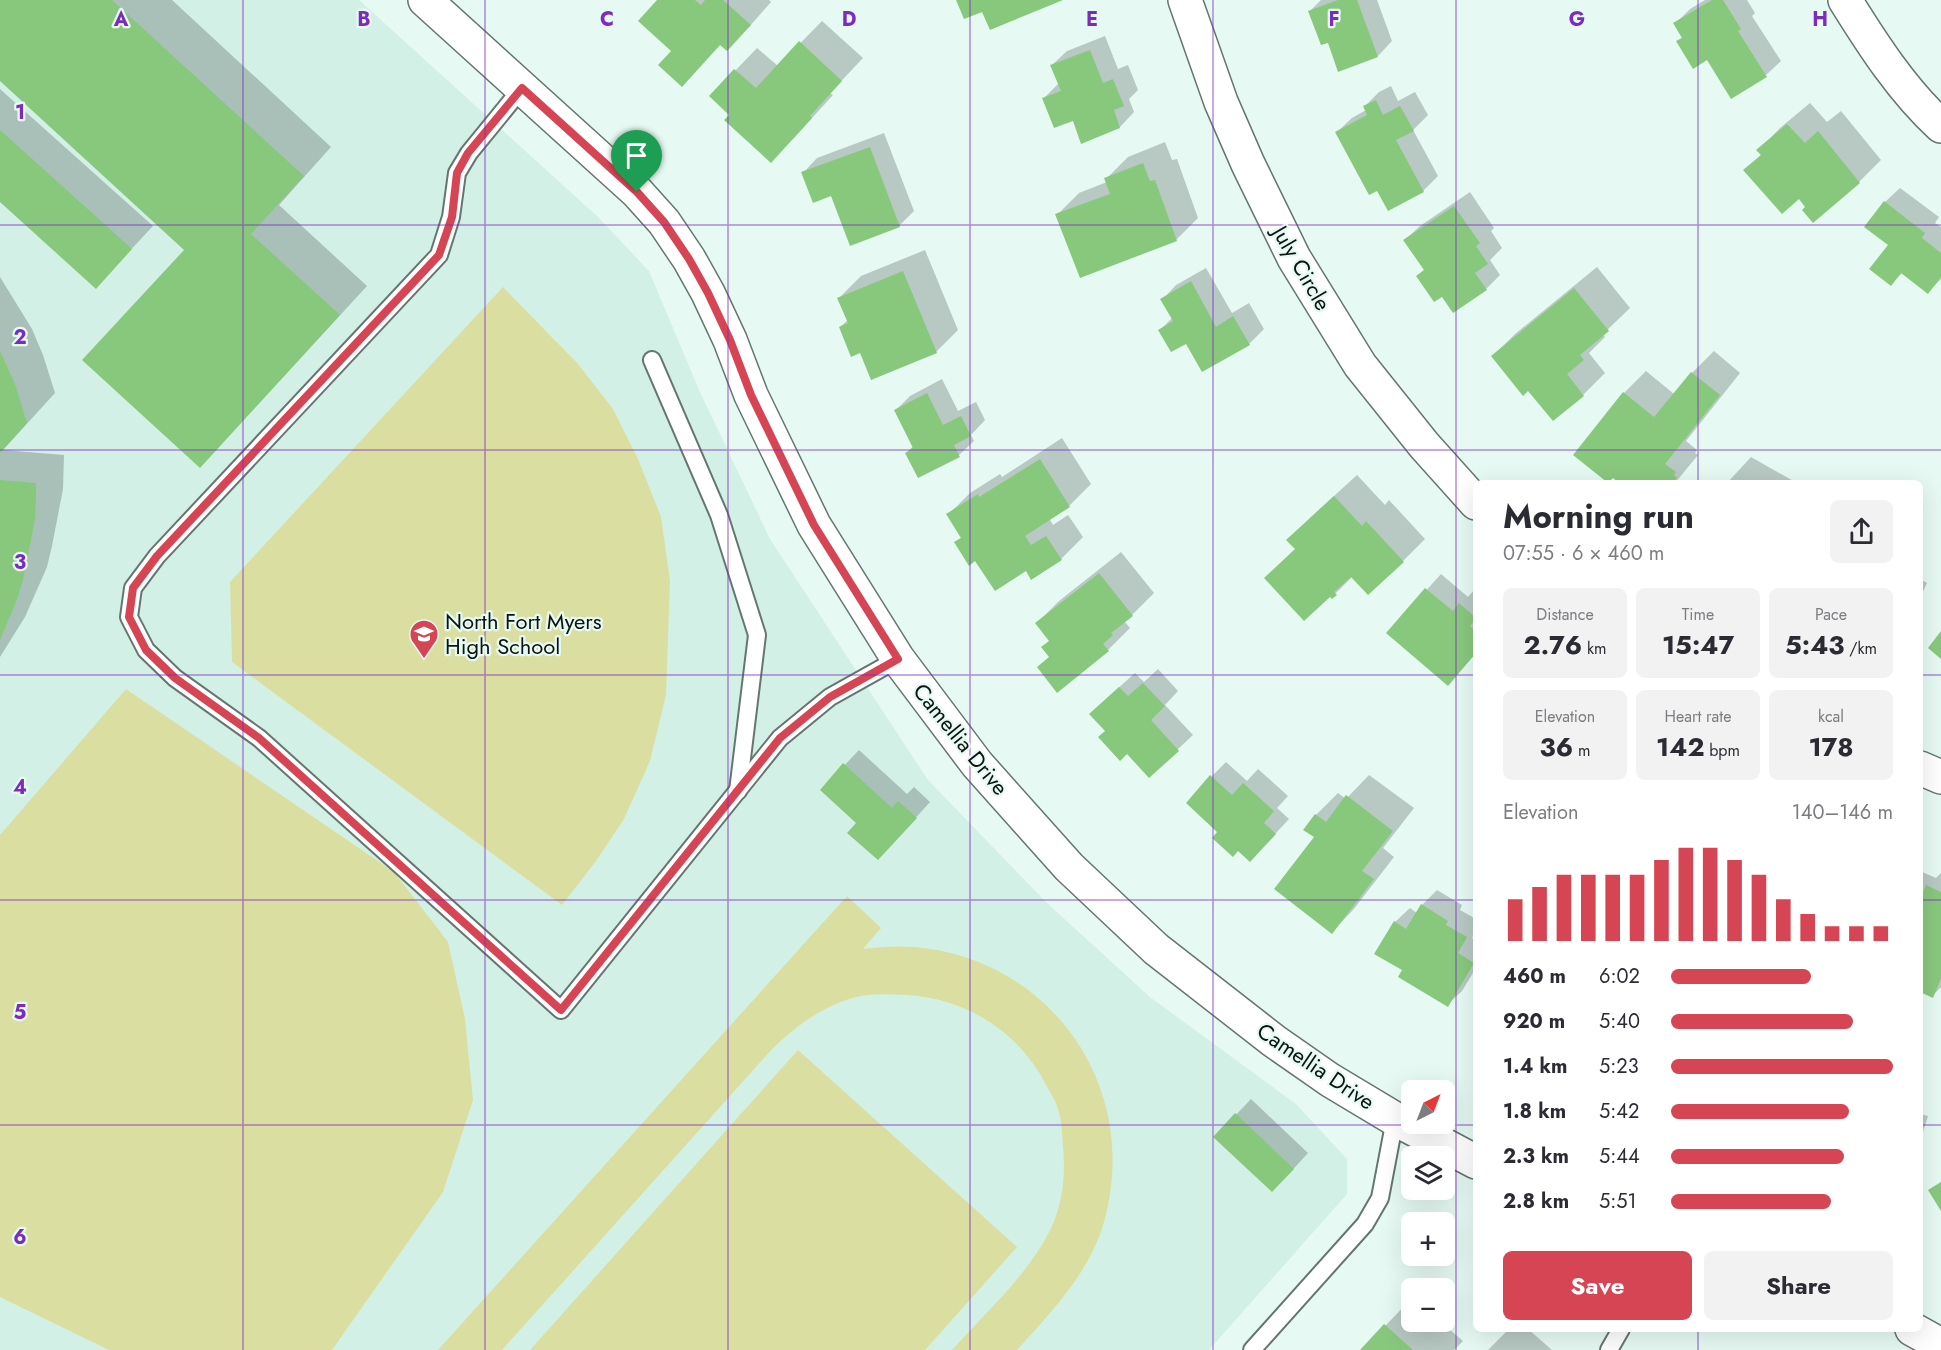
<!DOCTYPE html>
<html lang="en">
<head>
<meta charset="utf-8">
<style>
  body { margin:0; font-family:Jost,sans-serif; background:#f2f2f3; color:#2b2b33; height:100vh; display:flex; flex-direction:column; font-size:22px; white-space:nowrap }
  * { box-sizing:border-box; margin:0 }
  p { font-size:20px; color:#7c7c81 }
  .icon { flex:none; width:33px; height:33px; fill:none; stroke:currentColor; stroke-width:2; stroke-linecap:round; stroke-linejoin:round }
  .map { position:relative; flex:1; overflow:hidden }
  .sheet { position:absolute; left:1473px; top:480px; width:450px; height:852px; display:flex; flex-direction:column; background:#fff; border-radius:9px; box-shadow:0 6px 24px #0002 }
  .sheet>* { flex:none }
  .needle { width:39px; rotate:42deg }
  .buttons { position:absolute; left:1401px; top:1080px; display:grid; gap:12px }
  .buttons a { display:grid; place-items:center; width:54px; height:54px; border-radius:9px; background:#fff; box-shadow:0 6px 24px #0002; font-size:30px }
  .pin { position:absolute; display:grid; place-items:center; width:51px; height:51px; color:#fff; margin:-62px -26px; border-radius:50% 50% 50% 0; rotate:-45deg; box-shadow:0 0 6px #0007 }
  .pin .icon { rotate:45deg }
  .round { display:grid; place-items:center; flex:none; width:63px; height:63px; border-radius:9px; background:#f2f2f3 }
  .summary { display:flex; align-items:center; justify-content:space-between; height:102px; padding:0 30px }
  h1 { font-size:33px; font-weight:700; line-height:45px }
  .stats { display:grid; grid-template-columns:repeat(3,1fr); gap:9px; height:102px; padding:6px 30px }
  .stats div { display:grid; align-content:center; border-radius:9px; background:#f2f2f3; text-align:center }
  .stats b { font-size:26px; font-weight:700 }
  .stats small { font-size:16px; font-weight:400 }
  .stats p { font-size:16px }
  .chart { height:168px; padding:12px 30px }
  .chart p { display:flex; justify-content:space-between }
  .chart svg { width:100%; height:108px; margin-top:6px; stroke:#d64553; stroke-width:6 }
  .action { display:flex; gap:12px; margin-top:auto; padding:12px 30px }
  .action a { flex:1; height:69px; border-radius:9px; background:#d64553; color:#fff; font-size:24px; font-weight:700; line-height:69px; text-align:center }
  .action a+a { background:#f2f2f3; color:#2b2b33 }
  ul { padding:0 30px; list-style:none; font-size:20px }
  li { display:grid; grid-template-columns:96px 72px 1fr; align-items:center; height:45px }
  li i { height:15px; border-radius:8px; background:#d64553 }
  .map>svg:first-child { display:block }
  .built { fill:#d3f0e6 }
  .green { fill:#dbdea1 }
  .shadow { fill:#0003 }
  .building { fill:#88c87d }
  .lines { fill:none; stroke-linecap:round; stroke-linejoin:round }
  .lane-casing { stroke:#64766f; stroke-width:20 }
  .street-casing { stroke:#64766f; stroke-width:36 }
  .lane { stroke:#fff; stroke-width:16 }
  .street { stroke:#fff; stroke-width:33 }
  .route-casing { stroke:#fff; stroke-width:12 }
  .route { stroke:#d64553; stroke-width:8 }
  .grid { fill:none; stroke:#7b2cbf; stroke-width:1.5; stroke-opacity:0.55 }
  .labels { text-anchor:middle; dominant-baseline:central; stroke-width:4.5; stroke-linejoin:round; paint-order:stroke }
  .street-label { font-size:22px; fill:#0c1311; stroke:#e6faf3 }
  .poi-label { font-size:22px; fill:#0c1311; stroke:#e6faf3; text-anchor:start }
  .grid-label { font-size:20px; text-anchor:middle; font-weight:bold; fill:#7b2cbf; stroke:#e6faf3; stroke-width:4.5; stroke-linejoin:round; paint-order:stroke }
</style>
</head>
<body>
<div class="map">
<svg width="1941" height="1350" viewBox="0 0 1941 1350">
  <rect width="100%" height="100%" fill="#e6faf3"/>
  <polygon class="built" points="0,0 359,0 597,216 649,271 700,392 770,539 928,780 1047,903 1150,997 1296,1104 1347,1159 1347,1194 1209,1350 0,1350"/>
  <g class="green">
    <polygon points="503,287 578,364 613,409 638,459 661,517 670,581 666,695 650,761 624,819 596,861 562,905 232,662 230,582"/>
    <polygon points="126,689 394,872 448,942 465,1019 473,1100 443,1192 332,1350 109,1350 0,1297 0,835"/>
    <path d="M847 896 881 928 863 949C1016 926 1141 1059 1107 1210 1095 1267 1055 1308 1017 1350H952C987 1311 1041 1263 1057 1213 1064 1191 1065 1168 1063 1146 1062 1134 1062 1121 1058 1109 1056 1101 1050 1092 1046 1085 1019 1032 967 999 908 995 889 994 867 993 849 999 820 1008 794 1028 773 1048L502 1350H438Z"/>
    <polygon points="798,1050 1017,1247 925,1350 530,1350"/>
  </g>
  <g class="shadow">
    <polygon points="0,0 172,0 331,147 279,205 367,286 228,437 200,466 186,249 0,79"/>
    <polygon points="659,0 769,0 771,2 749,27 721,44 673,51"/>
    <polygon points="1321,0 1377,0 1392,41 1378,56 1328,41 1310,11"/>
    <polygon points="1705,0 1747,0 1755,13 1752,16 1781,61 1766,75 1707,58 1678,42 1683,36 1675,24 1690,9"/>
    <polygon points="822,21 863,58 830,93 833,95 793,139 731,115 711,96 757,48 778,66"/>
    <polygon points="1105,36 1118,69 1128,65 1138,90 1129,99 1134,112 1120,127 1074,119 1044,98 1059,83 1052,65 1067,51"/>
    <polygon points="1391,86 1398,101 1415,92 1428,115 1413,130 1438,176 1423,191 1378,188 1337,132 1352,118 1366,110 1364,107 1379,92"/>
    <polygon points="0,89 153,226 96,287 0,200"/>
    <polygon points="1810,103 1827,122 1841,111 1881,160 1859,182 1813,221 1807,206 1799,197 1746,170 1762,154 1759,150 1780,128"/>
    <polygon points="884,133 914,211 899,226 832,194 803,173 817,158"/>
    <polygon points="1165,142 1172,160 1177,159 1198,218 1176,240 1057,215 1079,193 1107,182 1106,179 1128,157"/>
    <polygon points="1900,188 1939,217 1935,223 1941,227 1941,279 1928,292 1902,273 1891,284 1885,202"/>
    <polygon points="1470,192 1494,228 1491,231 1502,248 1490,260 1500,275 1486,289 1442,295 1418,276 1425,269 1405,240 1420,226"/>
    <polygon points="925,250 958,330 936,352 861,351 840,327 848,320 839,298 861,276"/>
    <polygon points="1597,267 1630,308 1603,334 1605,337 1589,353 1605,373 1583,395 1553,419 1528,389 1493,356 1515,334"/>
    <polygon points="1206,268 1232,313 1249,303 1264,329 1249,344 1160,330 1172,318 1162,300 1176,285"/>
    <polygon points="0,277 32,329 43,355 55,393 3,450 64,455 63,489 52,546 47,567 25,617 0,657"/>
    <polygon points="1714,351 1740,373 1686,441 1697,450 1695,453 1698,455 1675,483 1622,483 1624,393 1646,371 1674,394 1692,373"/>
    <polygon points="942,379 958,411 976,402 985,420 971,435 974,441 959,455 919,476 907,453 914,445 896,410 910,396"/>
    <polygon points="1062,438 1091,484 1069,506 1049,518 1053,525 1068,515 1083,537 1061,559 1027,569 976,559 956,542 962,537 948,515 970,493 1000,474 1002,477"/>
    <polygon points="1751,457 1797,483 1727,483"/>
    <polygon points="1357,475 1385,505 1389,500 1425,539 1403,561 1353,576 1332,597 1297,548 1310,518"/>
    <polygon points="1121,552 1154,593 1125,622 1130,628 1108,650 1050,656 1050,640 1037,623 1059,601"/>
    <polygon points="1441,574 1468,597 1474,590 1476,591 1476,653 1447,684 1388,633"/>
    <polygon points="1920,579 1927,583 1920,598"/>
    <polygon points="1158,669 1178,691 1165,705 1193,735 1149,776 1107,730 1106,699 1135,673 1144,682"/>
    <polygon points="859,750 907,794 914,787 930,802 892,844 858,823 822,789"/>
    <polygon points="1226,762 1247,781 1258,769 1288,796 1277,808 1289,819 1265,845 1219,832 1212,776"/>
    <polygon points="1369,775 1414,808 1383,848 1394,857 1353,910 1332,932 1316,837 1316,815 1338,793 1346,799"/>
    <polygon points="1920,871 1936,878 1941,873 1941,987 1932,996 1920,990"/>
    <polygon points="1437,890 1462,905 1460,910 1476,919 1476,930 1472,938 1476,941 1476,968 1462,991 1447,1005 1404,969 1395,922 1410,908 1417,913 1422,905"/>
    <polygon points="1251,1099 1308,1153 1287,1176 1215,1137"/>
    <polygon points="1920,1114 1928,1116 1920,1141"/>
    <polygon points="1412,1298 1412,1322 1441,1322 1463,1341 1454,1350 1362,1350"/>
    <polygon points="1509,1329 1528,1329 1552,1350 1488,1350"/>
  </g>
  <g class="building">
    <polygon points="0,0 112,0 304,176 251,234 340,315 200,468 82,360 184,250 0,81"/>
    <polygon points="657,0 695,0 701,5 705,0 723,0 751,25 727,51 720,45 682,87 658,65 671,51 638,21"/>
    <polygon points="956,0 1063,0 990,30 982,12 964,19"/>
    <polygon points="1338,0 1357,0 1378,57 1338,72 1328,43 1321,45 1308,11"/>
    <polygon points="1712,0 1723,0 1741,29 1738,31 1767,77 1731,99 1707,60 1693,69 1676,41 1682,38 1673,23"/>
    <polygon points="799,41 842,81 810,116 812,118 771,163 724,120 729,115 709,96 734,69 756,88"/>
    <polygon points="1090,50 1103,83 1113,79 1124,106 1114,110 1120,128 1081,144 1073,121 1054,128 1042,98 1061,91 1050,65"/>
    <polygon points="1376,100 1383,115 1400,106 1414,131 1396,140 1424,192 1388,211 1377,191 1369,195 1335,132 1367,115 1363,106"/>
    <polygon points="1787,124 1805,143 1818,131 1860,183 1813,223 1802,210 1805,207 1799,199 1782,214 1743,170 1761,155 1756,150"/>
    <polygon points="0,130 132,249 96,289 0,202"/>
    <polygon points="870,147 900,227 850,246 831,196 813,203 801,172"/>
    <polygon points="1143,163 1150,181 1155,180 1177,241 1080,278 1055,214 1110,194 1104,178"/>
    <polygon points="1884,201 1925,233 1922,238 1941,253 1941,277 1928,294 1901,273 1891,286 1869,269 1888,245 1864,227"/>
    <polygon points="1454,206 1480,243 1476,246 1488,264 1475,273 1487,290 1453,313 1442,297 1434,302 1416,276 1424,270 1403,240"/>
    <polygon points="903,271 937,353 871,380 860,353 851,357 839,327 848,323 837,298"/>
    <polygon points="1191,281 1216,327 1233,316 1250,345 1202,372 1186,344 1171,352 1158,330 1173,321 1160,299"/>
    <polygon points="1574,288 1609,331 1580,355 1584,360 1567,374 1584,396 1553,421 1528,391 1523,396 1491,356"/>
    <polygon points="0,351 15,384 27,423 0,453"/>
    <polygon points="1691,372 1720,395 1665,464 1676,472 1674,475 1677,478 1672,483 1619,483 1613,478 1608,483 1573,455 1623,392 1654,417"/>
    <polygon points="927,393 943,425 961,416 971,436 954,445 960,457 918,478 905,453 913,448 894,410"/>
    <polygon points="1040,459 1070,507 1025,536 1031,545 1046,536 1062,560 1031,580 1026,571 995,591 975,561 969,566 954,542 961,538 946,514 978,494 979,497"/>
    <polygon points="0,480 36,483 36,498 35,519 24,576 18,597 0,640"/>
    <polygon points="1334,496 1362,526 1366,521 1404,562 1368,595 1351,577 1334,592 1337,595 1332,599 1330,597 1304,621 1264,578 1295,549 1286,540"/>
    <polygon points="1099,573 1133,616 1111,633 1113,635 1103,644 1109,651 1057,693 1037,667 1049,657 1041,647 1049,641 1035,623"/>
    <polygon points="1425,588 1453,611 1459,603 1476,618 1470,626 1476,632 1476,653 1448,686 1386,633"/>
    <polygon points="1941,631 1941,659 1928,648"/>
    <polygon points="1143,683 1165,706 1151,720 1179,751 1149,778 1127,754 1120,761 1098,737 1105,731 1089,714 1119,687 1128,696"/>
    <polygon points="843,763 892,808 898,801 917,818 878,860 847,833 856,823 820,790"/>
    <polygon points="1210,775 1232,795 1243,783 1274,811 1264,823 1276,834 1250,862 1238,851 1233,857 1212,838 1217,832 1186,803"/>
    <polygon points="1346,795 1393,831 1362,871 1374,879 1332,934 1274,889 1314,837 1303,830 1315,814 1326,822"/>
    <polygon points="1926,885 1941,892 1941,978 1933,998 1920,992 1920,900"/>
    <polygon points="1421,904 1448,921 1446,925 1467,937 1458,953 1474,963 1448,1007 1398,977 1402,970 1374,954 1394,921 1406,929"/>
    <polygon points="1235,1113 1294,1169 1272,1192 1213,1137"/>
    <polygon points="1941,1182 1941,1211 1928,1190"/>
    <polygon points="1384,1324 1413,1350 1360,1350"/>
  </g>
  <g class="lines">
    <g class="lane-casing">
      <g id="lane">
        <polyline points="522,88 469,153 457,173 451,217 439,255 157,556 133,588 129,617 146,650 175,678 259,738 561,1010 780,738 830,697 898,659"/>
        <polyline points="652,360 719,515 757,635 738,791"/>
        <polyline points="1252,1350 1365,1224 1380,1198 1395,1119"/>
        <polyline points="1609,1350 1621,1329"/>
      </g>
    </g>
    <g class="street-casing">
      <g id="street">
        <polyline points="425,0 637,192 664,222 689,259 708,293 730,340 751,395 814,525 898,659 977,764 1069,867 1156,949 1274,1041 1330,1080 1395,1119 1476,1162"/>
        <polyline points="1185,0 1221,102 1248,164 1294,258 1360,365 1424,445 1476,503"/>
        <path d="M1845 0C1873 45 1902 90 1941 126"/>
        <polyline points="1920,768 1941,777"/>
        <polyline points="1912,1329 1941,1345"/>
      </g>
    </g>
    <use href="#lane" class="lane"/>
    <use href="#street" class="street"/>
  </g>
  <g class="lines">
    <g class="route-casing">
      <polygon id="route" points="522,88 637,192 664,222 689,259 708,293 730,340 751,395 814,525 898,659 830,697 780,738 561,1010 259,738 175,678 146,650 129,617 133,588 157,556 439,255 452,217 457,173 468,153"/>
    </g>
    <use href="#route" class="route"/>
  </g>
  <path class="grid" d="M243 0V1350M485 0V1350M728 0V1350M970 0V1350M1213 0V1350M1456 0V1350M1698 0V483M0 225H1941M0 450H1941M0 675H1476M1920 675H1941M0 900H1476M1920 900H1941M0 1125H1476M1920 1125H1941M1698 1329V1350"/>
  <defs>
    <g id="school-pin" transform="scale(1.5)"><path d="M0 17L-7.5 6A9.5 9.5 0 1 1 7.5 6Z" fill="#d64553" stroke="#e6faf3"/><path d="M0-5L7-2L0 1L-7-2ZM-4 1L0 2.5L4 1V4Q0 6-4 4Z" fill="#fff"/></g>
  </defs>
  <g fill-rule="evenodd">
    <use href="#school-pin" x="424" y="634"/>
  </g>
  <g class="labels">
    <g class="street-label">
      <text transform="translate(1302 268) rotate(60)">July Circle</text>
      <text transform="translate(961 739) rotate(51)">Camellia Drive</text>
      <text transform="translate(1316 1066) rotate(34)">Camellia Drive</text>
    </g>
    <g class="poi-label">
      <text x="445" y="621">North Fort Myers<tspan x="445" dy="25">High School</tspan></text>
    </g>
  </g>
  <g class="grid-label">
    <text x="121" y="26">A</text>
    <text x="364" y="26">B</text>
    <text x="607" y="26">C</text>
    <text x="849" y="26">D</text>
    <text x="1092" y="26">E</text>
    <text x="1334" y="26">F</text>
    <text x="1577" y="26">G</text>
    <text x="1820" y="26">H</text>
    <text x="20" y="119">1</text>
    <text x="20" y="344">2</text>
    <text x="20" y="569">3</text>
    <text x="20" y="794">4</text>
    <text x="20" y="1019">5</text>
    <text x="20" y="1244">6</text>
  </g>
</svg>
<div class="buttons">
<a><svg class="needle" viewBox="-14 -14 28 28"><path d="M0-13l5 13h-10z" fill="#e53935"/><path d="M0 13l5-13h-10z" fill="#7c7c81"/></svg></a>
<a><svg class="icon" aria-label="layers" viewBox="0 0 24 24"><path d="M12 4l9 5-9 5-9-5zM3 14l9 5 9-5"/></svg></a>
<a>+</a>
<a>−</a>
</div>
<div class="pin" style="left:637px;top:192px;background:#1e9e55"><svg class="icon" aria-label="arrive" viewBox="0 0 24 24"><path d="M6 21V4h12l-3 4 3 4H6"/></svg></div>
<section class="sheet">
<div class="summary"><div><h1>Morning run</h1><p>07:55 · 6 × 460 m</p></div><a class="round"><svg class="icon" aria-label="share" viewBox="0 0 24 24"><path d="M12 15V3M7 8l5-5 5 5M5 13v7h14v-7"/></svg></a></div>
<div class="stats">
<div><p>Distance</p><b>2.76<small> km</small></b></div>
<div><p>Time</p><b>15:47</b></div>
<div><p>Pace</p><b>5:43<small> /km</small></b></div>
</div>
<div class="stats">
<div><p>Elevation</p><b>36<small> m</small></b></div>
<div><p>Heart rate</p><b>142<small> bpm</small></b></div>
<div><p>kcal</p><b>178</b></div>
</div>
<div class="chart"><p><span>Elevation</span>140–146 m</p>
<svg viewBox="0 0 160 44" preserveAspectRatio="none"><path d="M5 44V27M15 44V22M25 44V17M35 44V17M45 44V17M55 44V17M65 44V11M75 44V6M85 44V6M95 44V11M105 44V17M115 44V27M125 44V33M135 44V38M145 44V38M155 44V38"/></svg>
</div>
<ul>
<li><b>460 m</b>6:02<i style="width:63%"></i></li>
<li><b>920 m</b>5:40<i style="width:82%"></i></li>
<li><b>1.4 km</b>5:23<i style="width:100%"></i></li>
<li><b>1.8 km</b>5:42<i style="width:80%"></i></li>
<li><b>2.3 km</b>5:44<i style="width:78%"></i></li>
<li><b>2.8 km</b>5:51<i style="width:72%"></i></li>
</ul>
<div class="action"><a>Save</a><a>Share</a></div>
</section>
</div>
</body>
</html>
